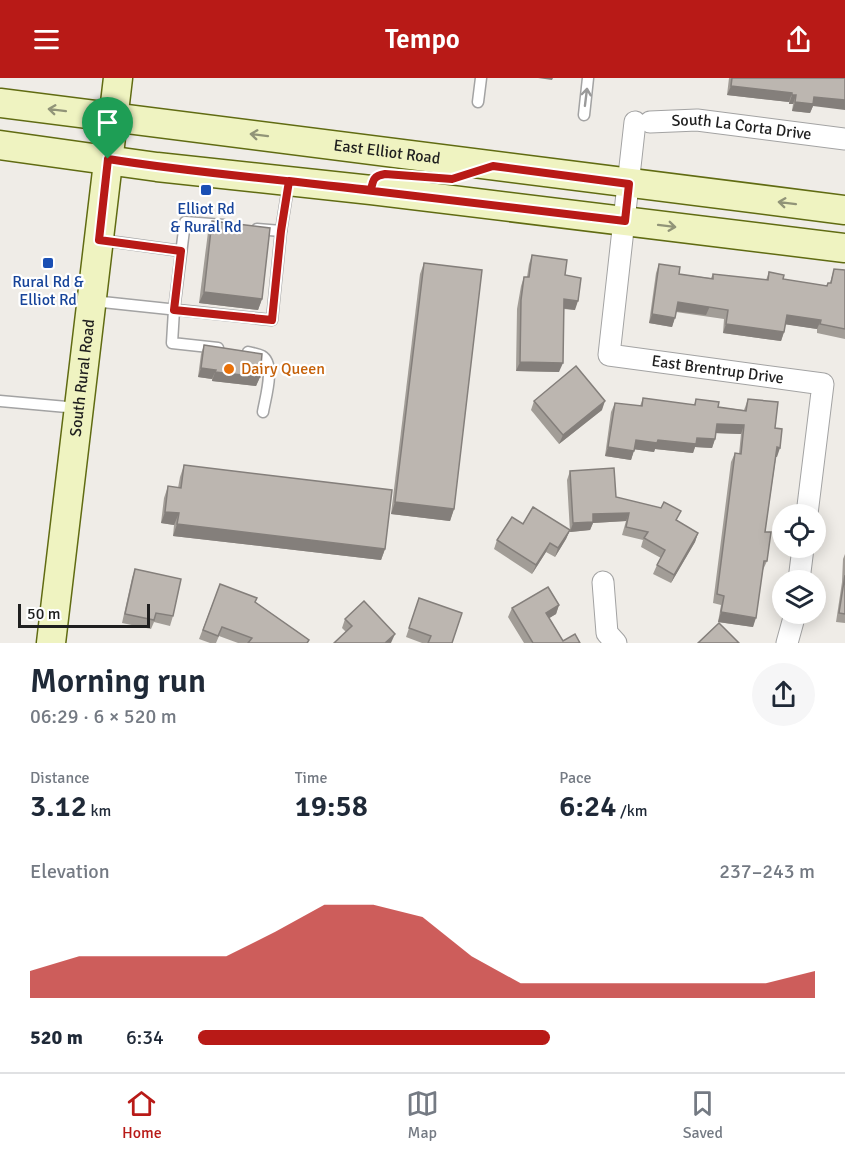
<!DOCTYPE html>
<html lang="en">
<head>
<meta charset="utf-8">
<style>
  body { margin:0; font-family:Signika,sans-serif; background:#f6f6f7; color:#1f2937; height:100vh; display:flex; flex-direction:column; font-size:22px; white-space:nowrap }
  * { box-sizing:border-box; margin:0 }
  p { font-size:20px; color:#747a83 }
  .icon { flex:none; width:33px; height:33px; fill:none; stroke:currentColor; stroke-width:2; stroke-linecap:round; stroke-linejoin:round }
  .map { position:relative; height:565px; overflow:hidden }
  .drawer { display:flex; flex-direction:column; background:#fff; flex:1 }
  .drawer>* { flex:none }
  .buttons { position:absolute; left:772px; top:426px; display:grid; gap:12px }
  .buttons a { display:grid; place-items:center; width:54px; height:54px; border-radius:50%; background:#fff; box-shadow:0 3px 15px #0003; font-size:30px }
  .scale { position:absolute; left:18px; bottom:15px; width:132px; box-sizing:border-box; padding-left:6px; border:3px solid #1f1f1f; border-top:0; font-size:16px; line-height:21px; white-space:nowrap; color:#1f1f1f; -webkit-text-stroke:4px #fff; paint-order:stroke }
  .pin { position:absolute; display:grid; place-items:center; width:51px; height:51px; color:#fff; margin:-62px -26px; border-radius:50% 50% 50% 0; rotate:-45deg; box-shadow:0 0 6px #0007 }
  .pin .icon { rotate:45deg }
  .round { display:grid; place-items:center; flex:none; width:63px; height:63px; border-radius:32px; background:#f6f6f7 }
  .head { display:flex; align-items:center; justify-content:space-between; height:102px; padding:0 30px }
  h1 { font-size:33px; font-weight:600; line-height:45px }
  .stats { display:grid; grid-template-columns:repeat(3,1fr); gap:9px; height:102px; padding:6px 30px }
  .stats div { display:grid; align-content:center }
  .stats b { font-size:30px; font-weight:600 }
  .stats small { font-size:16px; font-weight:400 }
  .stats p { font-size:16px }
  .chart { height:168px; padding:12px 30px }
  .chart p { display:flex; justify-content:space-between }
  .chart svg { width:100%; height:108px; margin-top:6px; fill:#b81a17; opacity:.7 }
  ul { padding:0 30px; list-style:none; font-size:20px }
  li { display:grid; grid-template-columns:96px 72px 1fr; align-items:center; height:45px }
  li i { height:15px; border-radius:8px; background:#b81a17 }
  header { display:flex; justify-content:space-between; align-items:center; height:78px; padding:0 30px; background:#b81a17; color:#fff; font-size:27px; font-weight:600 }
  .tabs { display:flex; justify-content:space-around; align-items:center; height:84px; border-top:2px solid #e0e1e3; background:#fff; font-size:16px; color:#747a83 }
  .tabs a { display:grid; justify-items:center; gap:3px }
  .tabs .active { color:#b81a17 }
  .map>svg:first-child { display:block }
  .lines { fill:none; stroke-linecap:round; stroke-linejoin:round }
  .lane-casing { stroke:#a3a3a3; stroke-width:13 }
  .street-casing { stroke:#a3a3a3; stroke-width:23 }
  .secondary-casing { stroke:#606b12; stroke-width:31 }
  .lane { stroke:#fff; stroke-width:10 }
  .street { stroke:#fff; stroke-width:21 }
  .secondary { stroke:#eff3c1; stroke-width:28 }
  .wall { fill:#a29d97 }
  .shaded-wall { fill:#847f7b }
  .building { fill:#bcb6b0; stroke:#847f7b; stroke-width:1.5 }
  .oneway { stroke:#9a9a9a }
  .oneway2 { stroke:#919478 }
  .route-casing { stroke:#fff; stroke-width:12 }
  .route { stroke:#b81a17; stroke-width:8 }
  .transit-dot { fill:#1a4fb4; stroke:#fff; stroke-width:2 }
  .food-dot { fill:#e8710a; stroke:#fff; stroke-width:2 }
  .labels { text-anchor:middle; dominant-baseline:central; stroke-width:4.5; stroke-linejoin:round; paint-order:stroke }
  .street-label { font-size:16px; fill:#1f1f1f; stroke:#fff }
  .transit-label { font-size:16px; fill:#164399; stroke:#fff }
  .food-label { font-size:16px; fill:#c56008; stroke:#fff; text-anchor:start }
</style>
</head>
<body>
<header><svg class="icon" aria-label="menu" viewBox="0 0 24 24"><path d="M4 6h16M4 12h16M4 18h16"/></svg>Tempo<svg class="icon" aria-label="share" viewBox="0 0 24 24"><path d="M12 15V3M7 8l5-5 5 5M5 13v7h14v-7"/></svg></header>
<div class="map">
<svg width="845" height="565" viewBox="0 0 845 565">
  <rect width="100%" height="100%" fill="#efece7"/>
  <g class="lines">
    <g class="lane-casing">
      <g id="lane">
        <polyline points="478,24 481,0"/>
        <polyline points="584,37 588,0"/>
        <polyline points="257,151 281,153"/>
        <polyline points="101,162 181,173"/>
        <polyline points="93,223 272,242 281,153 289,103"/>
        <polyline points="218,270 172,265 174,232 185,144 224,147"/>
        <path d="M248 274C252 275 259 276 262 278 276 286 265 321 263 334"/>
        <polyline points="0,323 78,330"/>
      </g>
    </g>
    <g class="street-casing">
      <g id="street">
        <path id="s1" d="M635 44 609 277 823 306 807 436"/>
        <path id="s2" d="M650 44 697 42 845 61"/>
        <polyline points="799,502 803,470"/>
        <polyline points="603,504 607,555 616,565"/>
        <polyline points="787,565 795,536"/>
      </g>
    </g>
    <g class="secondary-casing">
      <g id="secondary">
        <path id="s3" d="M0 25 845 132"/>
        <polyline points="0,67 157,89 371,112 845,170"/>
        <path id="s4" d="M51 565 118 0"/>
      </g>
    </g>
    <use href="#lane" class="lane"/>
    <use href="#street" class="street"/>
    <use href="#secondary" class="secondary"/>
  </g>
  <g class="wall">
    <polygon points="729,0 845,0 813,28 810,35 792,33 793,26 789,26 789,24 727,17"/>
    <polygon points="212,143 262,221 258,232 199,225 208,154"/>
    <polygon points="532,177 565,197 575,232 564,231 559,294 516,293 517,231 521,208 524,199 527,199 529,186"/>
    <polygon points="424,185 454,431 450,443 391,436 420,196"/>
    <polygon points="659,186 679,196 711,200 713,196 766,202 769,194 783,201 827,208 830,205 834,191 845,192 845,261 817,255 817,251 785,246 784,254 781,263 723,255 724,241 676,234 672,249 649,245 656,195"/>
    <polygon points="204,267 260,299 256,308 212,303 212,301 198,299 201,276"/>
    <polygon points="643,320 694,327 696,321 718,329 744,332 748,321 775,350 777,379 776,379 765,454 767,483 763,492 753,549 718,544 721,527 713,525 731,384 735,375 739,376 741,356 716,355 715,361 712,370 695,369 693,375 655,371 654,374 634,371 631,382 605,378 611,334 615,325 640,328"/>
    <polygon points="534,323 602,332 559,366 531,332"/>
    <polygon points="184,387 385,471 381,482 173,458 174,447 161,445 164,420 168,408 178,410 180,399"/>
    <polygon points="570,393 616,419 677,443 698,455 695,464 671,505 653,496 657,487 661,480 641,469 643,462 622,457 626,443 593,445 590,452 570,454 567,402"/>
    <polygon points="523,446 570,452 566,461 555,479 546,474 532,496 494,471 497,462"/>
    <polygon points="845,476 845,545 836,544 842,504 843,481"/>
    <polygon points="135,491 173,538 170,548 154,544 151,551 122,545 132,500"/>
    <polygon points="220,506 255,524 309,562 308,565 238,565 219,558 216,565 210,565 199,561"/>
    <polygon points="419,520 452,565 422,565 406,559"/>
    <polygon points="559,527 556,536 549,540 563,563 580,565 524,565 508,539 512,530"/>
    <polygon points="345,541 391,565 346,554 342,550"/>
  </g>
  <g class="shaded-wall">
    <polygon points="538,0 553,0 552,2"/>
    <polygon points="731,8 792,15 789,24 727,17"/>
    <polygon points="792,17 796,17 793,26 789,26"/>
    <polygon points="814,19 845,22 845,32 813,28 810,35 792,33 795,24"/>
    <polygon points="204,214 262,221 258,232 199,225"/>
    <polygon points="564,221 578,223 575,232 560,230"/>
    <polygon points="678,224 710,228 706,237 674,233"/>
    <polygon points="652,236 675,240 672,249 649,245"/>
    <polygon points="787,237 821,242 817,251 783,246"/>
    <polygon points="726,246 784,254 781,263 723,255"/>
    <polygon points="520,284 563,285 559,294 516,293"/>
    <polygon points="201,290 216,292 212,301 198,299"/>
    <polygon points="215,294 260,299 256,308 212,303"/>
    <polygon points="605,323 602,332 559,366 563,357"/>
    <polygon points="717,346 744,347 741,356 713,355"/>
    <polygon points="697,360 715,361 712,370 695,369 693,375 655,371 654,374 632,371 636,362"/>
    <polygon points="608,369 634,373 631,382 605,378"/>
    <polygon points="777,369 780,370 777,379 774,378"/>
    <polygon points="395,424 454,431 450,443 391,436"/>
    <polygon points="165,434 179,435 174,447 161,445"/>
    <polygon points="629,435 626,443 593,445 590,452 570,454 573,445 593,436"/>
    <polygon points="177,446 385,471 381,482 173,458"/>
    <polygon points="570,452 566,461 555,479 558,470"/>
    <polygon points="698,455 695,464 671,505 674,497"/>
    <polygon points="550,465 546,474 532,496 536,487"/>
    <polygon points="559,527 556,536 543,544 546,535"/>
    <polygon points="721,534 756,540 753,549 718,544"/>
    <polygon points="395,556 391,565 385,565"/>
  </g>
  <g class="building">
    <polygon points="732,0 845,0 845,22 814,19 813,26 795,24 796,17 792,17 792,15 731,8"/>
    <polygon points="212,143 270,150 262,221 204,214"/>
    <polygon points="532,177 567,182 565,197 581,200 578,223 564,221 563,285 520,284 521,222 524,199 529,199"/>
    <polygon points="424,185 482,192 454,431 395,424"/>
    <polygon points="659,186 680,189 679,196 713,201 713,196 768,202 769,194 784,197 783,201 827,208 828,205 831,205 834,191 845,192 845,251 820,246 821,242 787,237 784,254 726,246 728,232 678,224 675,240 652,236"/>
    <polygon points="204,267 262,276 260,299 215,294 216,292 201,290"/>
    <polygon points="576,288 605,323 563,357 534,323"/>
    <polygon points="643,320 695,327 696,321 719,324 718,329 746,333 748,321 778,324 775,350 782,351 780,370 777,369 765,454 771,454 767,483 764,483 756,540 721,534 724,518 717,516 735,375 741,376 744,347 717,346 715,361 697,360 696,366 658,362 657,365 636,362 634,373 608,369 615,325 642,328"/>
    <polygon points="184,387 392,412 385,471 177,446 179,435 165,434 168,408 181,410"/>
    <polygon points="614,390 616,419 661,430 664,424 681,433 676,442 698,455 674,497 657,487 665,472 644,460 648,454 626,449 629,435 593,436 593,444 573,445 570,393"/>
    <polygon points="533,429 570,452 558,470 550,465 536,487 497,462 512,439 523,446"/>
    <polygon points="135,491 181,501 173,538 156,535 154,542 125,536"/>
    <polygon points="845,497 845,536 839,535"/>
    <polygon points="220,506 257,520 255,524 309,562 307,565 248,565 252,560 222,549 218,558 203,552"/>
    <polygon points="548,509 559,527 546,535 563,563 575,556 580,565 533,565 512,530"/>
    <polygon points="419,520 462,535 452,565 428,565 431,558 409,550"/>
    <polygon points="364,523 395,556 385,565 334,565 352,548 345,541"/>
    <polygon points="719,545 739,565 698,565"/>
  </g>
  <defs><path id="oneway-shaft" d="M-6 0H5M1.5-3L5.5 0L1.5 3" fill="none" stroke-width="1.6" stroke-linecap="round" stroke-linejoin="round" transform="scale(1.5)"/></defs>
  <use class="oneway" href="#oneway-shaft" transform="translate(586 19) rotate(-83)"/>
  <g class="oneway2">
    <use href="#oneway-shaft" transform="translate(57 32) rotate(-173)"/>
    <use href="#oneway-shaft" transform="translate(259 57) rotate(-173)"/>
    <use href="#oneway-shaft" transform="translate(787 125) rotate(-173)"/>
    <use href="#oneway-shaft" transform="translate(667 148) rotate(7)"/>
  </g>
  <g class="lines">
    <g class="route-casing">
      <path id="route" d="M108 81 99 162 181 173 174 232 272 242 281 153 289 103 625 143 629 106 493 88 452 101 385 96C374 98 373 101 371 112 283 102 195 95 108 81"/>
    </g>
    <use href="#route" class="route"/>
  </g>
  <g class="transit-dot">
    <rect x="200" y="106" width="12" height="12" rx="3"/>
    <rect x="42" y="179" width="12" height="12" rx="3"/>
  </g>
  <circle class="food-dot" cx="229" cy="291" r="6"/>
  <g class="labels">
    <g class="street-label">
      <text stroke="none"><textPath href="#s2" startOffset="92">South La Corta Drive</textPath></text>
      <text stroke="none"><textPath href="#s3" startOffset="390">East Elliot Road</textPath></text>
      <text stroke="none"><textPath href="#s1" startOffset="344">East Brentrup Drive</textPath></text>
      <text stroke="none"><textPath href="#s4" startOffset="267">South Rural Road</textPath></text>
    </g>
    <g class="transit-label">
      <text x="206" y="131">Elliot Rd<tspan x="206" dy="18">&amp; Rural Rd</tspan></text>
      <text x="48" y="204">Rural Rd &amp;<tspan x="48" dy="18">Elliot Rd</tspan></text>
    </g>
    <g class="food-label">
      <text x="241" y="291">Dairy Queen</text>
    </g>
  </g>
</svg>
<div class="buttons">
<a><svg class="icon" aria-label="locate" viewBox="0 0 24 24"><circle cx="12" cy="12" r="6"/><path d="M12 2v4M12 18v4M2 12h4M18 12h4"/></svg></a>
<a><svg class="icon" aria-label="layers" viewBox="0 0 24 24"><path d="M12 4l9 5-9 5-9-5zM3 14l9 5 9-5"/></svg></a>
</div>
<div class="scale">50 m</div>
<div class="pin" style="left:108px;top:81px;background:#1e9e55"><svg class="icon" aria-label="arrive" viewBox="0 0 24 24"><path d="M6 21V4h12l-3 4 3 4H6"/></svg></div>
</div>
<section class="drawer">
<div class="head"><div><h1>Morning run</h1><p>06:29 · 6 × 520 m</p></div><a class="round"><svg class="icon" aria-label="share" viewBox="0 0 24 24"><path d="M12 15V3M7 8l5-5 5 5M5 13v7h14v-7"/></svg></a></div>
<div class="stats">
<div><p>Distance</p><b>3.12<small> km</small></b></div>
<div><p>Time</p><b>19:58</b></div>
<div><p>Pace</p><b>6:24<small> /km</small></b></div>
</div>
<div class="chart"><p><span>Elevation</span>237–243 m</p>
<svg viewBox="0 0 160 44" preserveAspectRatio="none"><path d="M0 44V33L10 27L20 27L30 27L40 27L50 17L60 6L70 6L80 11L90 27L100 38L110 38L120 38L130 38L140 38L150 38L160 33V44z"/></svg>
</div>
<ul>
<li><b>520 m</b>6:34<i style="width:57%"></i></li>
</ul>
</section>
<nav class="tabs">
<a class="active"><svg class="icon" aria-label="home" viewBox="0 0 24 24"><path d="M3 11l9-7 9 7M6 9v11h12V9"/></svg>Home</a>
<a><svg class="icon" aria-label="map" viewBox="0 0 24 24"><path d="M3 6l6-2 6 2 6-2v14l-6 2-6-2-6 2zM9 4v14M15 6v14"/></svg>Map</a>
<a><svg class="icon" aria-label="saved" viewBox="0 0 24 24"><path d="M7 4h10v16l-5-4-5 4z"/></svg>Saved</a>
</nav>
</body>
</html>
